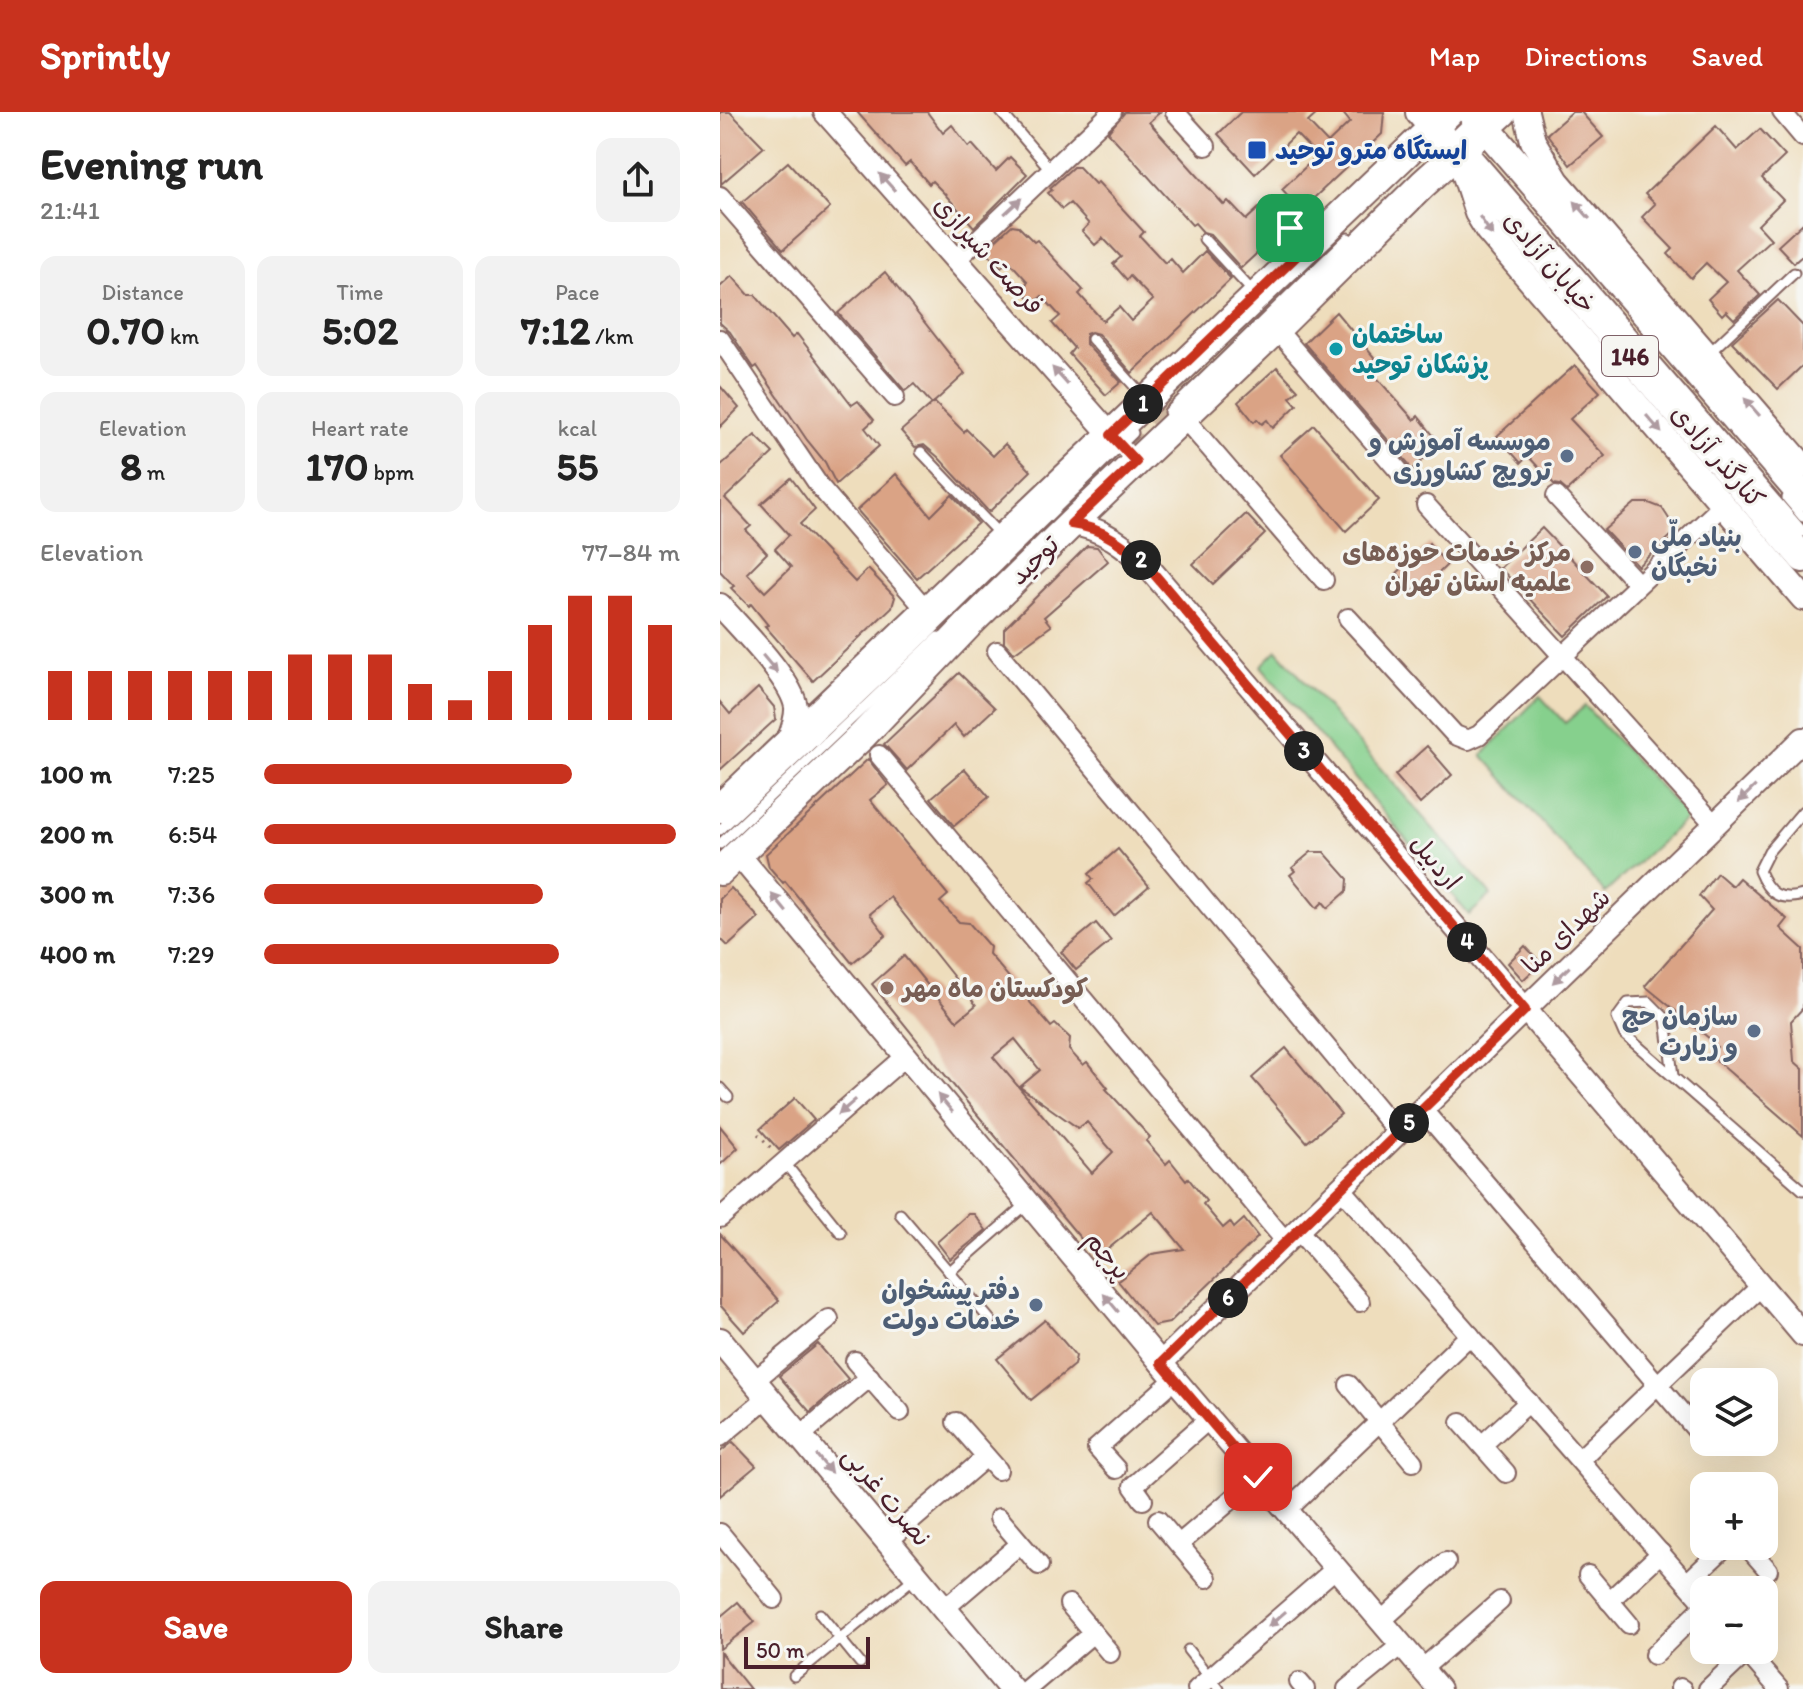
<!DOCTYPE html>
<html lang="en">
<head>
<meta charset="utf-8">
<style>
  body { margin:0; font-family:Itim,"Playpen Sans Arabic",sans-serif; background:#f2f2f2; color:#222; height:100vh; display:flex; flex-direction:column; font-size:30px; white-space:nowrap }
  * { box-sizing:border-box; margin:0 }
  p { font-size:26px; color:#767676 }
  .icon { flex:none; width:44px; height:44px; fill:none; stroke:currentColor; stroke-width:2; stroke-linecap:round; stroke-linejoin:round }
  .map { position:relative; flex:1; overflow:hidden }
  .panel { display:flex; flex-direction:column; background:#fff; width:720px }
  .panel>* { flex:none }
  .buttons { position:absolute; left:970px; top:1256px; display:grid; gap:16px }
  .buttons a { display:grid; place-items:center; width:88px; height:88px; border-radius:16px; background:#fff; box-shadow:0 8px 32px #0002; font-size:40px }
  .scale { position:absolute; left:24px; bottom:20px; width:126px; box-sizing:border-box; padding-left:8px; border:4px solid #4a1f2b; border-top:0; font-size:22px; line-height:28px; white-space:nowrap; color:#4a1f2b; -webkit-text-stroke:6px #f6f6f2; paint-order:stroke }
  .pin { position:absolute; display:grid; place-items:center; width:68px; height:68px; color:#fff; margin:-34px; border-radius:16px; box-shadow:0 4px 12px #0006 }
  .km { position:absolute; width:40px; height:40px; margin:-20px; border-radius:50%; background:#222; color:#fff; font-size:22px; line-height:40px; text-align:center }
  .round { display:grid; place-items:center; flex:none; width:84px; height:84px; border-radius:16px; background:#f2f2f2 }
  .headline { display:flex; align-items:center; justify-content:space-between; height:136px; padding:0 40px }
  h1 { font-size:44px; font-weight:700; line-height:60px }
  .metrics { display:grid; grid-template-columns:repeat(3,1fr); gap:12px; height:136px; padding:8px 40px }
  .metrics div { display:grid; align-content:center; border-radius:16px; background:#f2f2f2; text-align:center }
  .metrics b { font-size:40px; font-weight:700 }
  .metrics small { font-size:22px; font-weight:400 }
  .metrics p { font-size:22px }
  .chart { height:224px; padding:16px 40px }
  .chart p { display:flex; justify-content:space-between }
  .chart svg { width:100%; height:144px; margin-top:8px; stroke:#c8321e; stroke-width:6 }
  .action { display:flex; gap:16px; margin-top:auto; padding:16px 40px }
  .action a { flex:1; height:92px; border-radius:16px; background:#c8321e; color:#fff; font-size:32px; font-weight:700; line-height:92px; text-align:center }
  .action a+a { background:#f2f2f2; color:#222 }
  ul { padding:0 40px; list-style:none; font-size:26px }
  li { display:grid; grid-template-columns:128px 96px 1fr; align-items:center; height:60px }
  li i { height:20px; border-radius:10px; background:#c8321e }
  header { display:flex; align-items:center; gap:48px; box-sizing:border-box; height:112px; padding:0 40px; background:#c8321e; color:#fff }
  header strong { font-size:38px }
  nav { display:flex; gap:44px; margin-inline-start:auto; font-size:28px }
  main { display:flex; flex:1; min-height:0 }
  .map>svg:first-child { display:block }
  .green { fill:#86d08d; stroke:#68785c; stroke-width:2 }
  .building { fill:#daa385; fill-rule:evenodd }
  .lines { fill:none; stroke-linecap:round; stroke-linejoin:round }
  .trunk-tunnel { stroke:#cdb79f; stroke-width:30; stroke-dasharray:30 15; stroke-linecap:butt }
  .service-casing { stroke:#83625e; stroke-width:13 }
  .minor-casing { stroke:#83625e; stroke-width:22 }
  .tertiary-casing { stroke:#83625e; stroke-width:26 }
  .secondary-casing { stroke:#83625e; stroke-width:28 }
  .primary-casing { stroke:#83625e; stroke-width:32 }
  .path { stroke:#83625e; stroke-width:3; stroke-dasharray:2 6; stroke-linecap:butt }
  .service { stroke:#fff; stroke-width:9 }
  .minor { stroke:#fff; stroke-width:18 }
  .tertiary { stroke:#fff; stroke-width:22 }
  .secondary { stroke:#fff; stroke-width:24 }
  .primary { stroke:#fff; stroke-width:28 }
  .oneway { fill:#ae9aa0 }
  .route-casing { stroke:#fff; stroke-width:16 }
  .route { stroke:#c8321e; stroke-width:10 }
  .transit-dot { fill:#1a4fb4; stroke:#f6f6f2; stroke-width:3 }
  .culture-dot { fill:#0f9aa8; stroke:#f6f6f2; stroke-width:3 }
  .service-dot { fill:#5c6f8a; stroke:#f6f6f2; stroke-width:3 }
  .education-dot { fill:#8d6e63; stroke:#f6f6f2; stroke-width:3 }
  .labels { text-anchor:middle; dominant-baseline:central; stroke-width:6; stroke-linejoin:round; paint-order:stroke }
  .shield { fill:#f6f6f2; stroke:#7e6067; stroke-width:2 }
  .shield-label { font-size:24px; font-weight:bold; fill:#4a1f2b }
  .transit-label { font-size:26px; font-weight:bold; fill:#164399; stroke:#f6f6f2; text-anchor:start }
  .street-label { font-size:26px; fill:#4a1f2b; stroke:#f6f6f2 }
  .culture-label { font-size:26px; font-weight:bold; fill:#0d838f; stroke:#f6f6f2; text-anchor:start }
  .service-label { font-size:26px; font-weight:bold; fill:#4e5e75; stroke:#f6f6f2; text-anchor:end }
  .education-label { font-size:26px; font-weight:bold; fill:#785e54; stroke:#f6f6f2; text-anchor:end }
</style>
</head>
<body>
<header>
<strong>Sprintly</strong>
<nav><a>Map</a><a>Directions</a><a>Saved</a></nav>
</header>
<main>
<section class="panel">
<div class="headline"><div><h1>Evening run</h1><p>21:41</p></div><a class="round"><svg class="icon" aria-label="share" viewBox="0 0 24 24"><path d="M12 15V3M7 8l5-5 5 5M5 13v7h14v-7"/></svg></a></div>
<div class="metrics">
<div><p>Distance</p><b>0.70<small> km</small></b></div>
<div><p>Time</p><b>5:02</b></div>
<div><p>Pace</p><b>7:12<small> /km</small></b></div>
</div>
<div class="metrics">
<div><p>Elevation</p><b>8<small> m</small></b></div>
<div><p>Heart rate</p><b>170<small> bpm</small></b></div>
<div><p>kcal</p><b>55</b></div>
</div>
<div class="chart"><p><span>Elevation</span>77–84 m</p>
<svg viewBox="0 0 160 44" preserveAspectRatio="none"><path d="M5 44V29M15 44V29M25 44V29M35 44V29M45 44V29M55 44V29M65 44V24M75 44V24M85 44V24M95 44V33M105 44V38M115 44V29M125 44V15M135 44V6M145 44V6M155 44V15"/></svg>
</div>
<ul>
<li><b>100 m</b>7:25<i style="width:74%"></i></li>
<li><b>200 m</b>6:54<i style="width:99%"></i></li>
<li><b>300 m</b>7:36<i style="width:67%"></i></li>
<li><b>400 m</b>7:29<i style="width:71%"></i></li>
</ul>
<div class="action"><a>Save</a><a>Share</a></div>
</section>
<div class="map">
<svg width="1083" height="1577" viewBox="0 0 1083 1577">
  <rect width="100%" height="100%" fill="#f6f6f2"/>
  <filter id="ink" filterUnits="userSpaceOnUse"><feTurbulence type="fractalNoise" baseFrequency=".0125" numOctaves="2"/><feDisplacementMap in="SourceGraphic" scale="16" xChannelSelector="R" yChannelSelector="G"/><feConvolveMatrix kernelMatrix="1 2 1 2 8 2 1 2 1" color-interpolation-filters="sRGB"/></filter>
  <filter id="wash" filterUnits="userSpaceOnUse"><feTurbulence type="fractalNoise" baseFrequency=".006" numOctaves="4" result="noise"/><feDisplacementMap in="SourceGraphic" scale="32" xChannelSelector="R" yChannelSelector="G"/><feGaussianBlur stdDeviation="1.8" result="paint"/><feColorMatrix in="noise" values="0 0 0 0 0 0 0 0 0 0 0 0 0 0 0 0 0 1.4 0 .05"/><feComposite in="paint" operator="in"/></filter>
  <g filter="url(#wash)">
    <rect width="100%" height="100%" fill="#eeddbc"/>
    <g class="green">
      <polygon points="557,538 771,783 749,803 541,554"/>
      <polygon points="820,584 845,611 865,594 968,705 885,781 762,643"/>
    </g>
    <g id="blocks">
      <g class="building">
        <polygon points="0,0 10,0 44,35 1,72"/>
        <polygon points="137,0 207,0 223,21 232,13 249,35 252,32 276,59 290,45 307,62 254,115 222,79 212,69 209,72 190,50 185,54"/>
        <polygon points="405,0 440,0 429,10 504,93 508,89 526,108 539,96 561,119 521,156 490,122 483,120 475,111 472,113 388,20"/>
        <polygon points="521,0 599,0 588,10 608,31 630,10 622,0 664,0 662,22 581,98 562,77 597,44 576,22 535,62 498,22"/>
        <polygon points="852,0 861,0 883,25 850,53 827,22"/>
        <polygon points="996,14 1017,38 1040,17 1065,44 1042,66 1063,88 1038,113 1051,127 1017,158 1040,183 1014,207 1006,199 1002,203 988,187 1006,170 986,151 971,166 948,142 953,137 922,105 935,92 925,82"/>
        <polygon points="68,50 110,96 63,138 22,90"/>
        <polygon points="353,55 359,55 375,72 378,70 424,120 420,124 445,151 450,146 463,161 485,139 511,167 412,261 378,222 371,220 366,222 366,232 401,270 386,283 349,242 354,236 332,211 340,204 322,184 314,191 301,177 308,170 289,149 281,155 267,140 271,136 269,134 292,113 298,114 314,130 317,128 363,178 359,182 383,209 399,195 411,209 433,188 410,164 407,168 393,152 401,145 383,126 375,133 362,119 369,112 350,91 342,97 328,81 332,78 330,76"/>
        <polygon points="1083,111 1083,143 1074,151 1058,134"/>
        <polygon points="165,160 245,262 212,292 194,272 185,279 118,201"/>
        <polygon points="12,164 29,183 35,183 72,226 77,222 132,293 138,289 154,308 145,316 159,334 116,372 105,350 87,328 37,254 34,256 10,220 0,211 0,175"/>
        <polygon points="1058,188 1083,214 1083,253 1058,277 1012,230"/>
        <polygon points="616,200 658,250 650,258 694,308 698,304 720,332 691,359 688,351 584,231"/>
        <polygon points="855,253 880,280 850,307 885,344 847,379 840,373 834,372 808,344 801,351 777,324"/>
        <polygon points="557,255 578,278 570,285 577,293 553,316 547,308 542,312 537,307 534,310 518,290"/>
        <polygon points="0,274 19,296 0,315"/>
        <polygon points="214,290 244,320 246,317 273,344 285,332 311,359 269,400 218,345 204,333 195,335 181,319"/>
        <polygon points="594,313 659,388 626,419 560,343"/>
        <polygon points="35,323 53,341 5,386 31,414 26,418 47,441 27,461 45,480 71,455 55,437 69,423 41,392 71,366 95,398 80,412 135,470 148,457 175,485 172,495 93,569 45,514 48,513 31,492 29,494 11,476 14,474 0,459 0,354"/>
        <polygon points="176,362 211,404 232,383 258,411 197,466 137,398"/>
        <polygon points="915,391 929,391 942,396 953,413 952,423 918,454 884,418"/>
        <polygon points="526,402 545,422 493,472 473,452"/>
        <polygon points="822,416 887,484 845,524 780,456"/>
        <polygon points="709,431 727,453 697,482 677,461"/>
        <polygon points="367,434 377,435 388,449 324,505 331,514 294,541 284,530 284,517"/>
        <polygon points="239,561 275,596 244,625 234,613 187,658 164,632"/>
        <polygon points="38,576 54,595 56,607 0,658 0,590 10,602"/>
        <polygon points="707,634 732,663 700,692 675,663"/>
        <path d="M148 647 168 673 150 688 228 783 220 790 239 810 249 811 270 835 269 842 331 915 335 912 350 926 349 938 363 953 367 950 388 976 386 977 430 1025 426 1029 446 1052 450 1048 466 1068 468 1066 486 1089 483 1092 503 1116 510 1110 514 1116 524 1107 538 1125 449 1211 434 1214 398 1169 432 1142 464 1137 449 1119 433 1100 377 1146 246 989 152 872 184 844 237 909 256 893 170 785 150 802 166 823 132 851 65 769 63 771 49 755 46 742ZM295 927 320 958 300 975 358 1016 367 1010 393 1040 372 1061 273 945Z"/>
        <polygon points="245,657 269,685 234,714 211,686"/>
        <polygon points="398,737 429,774 394,804 368,771 373,767 369,762"/>
        <polygon points="591,740 604,740 628,767 627,779 608,796 603,790 597,796 570,763 575,759 572,756"/>
        <polygon points="997,761 1012,774 1019,766 1067,807 1060,816 1083,837 1083,896 1071,909 1074,949 1083,957 1083,1024 990,943 997,935 990,927 925,874 992,798 979,784"/>
        <polygon points="11,776 39,806 8,834 0,826 0,787"/>
        <polygon points="376,811 391,829 356,858 341,840"/>
        <polygon points="805,834 821,851 803,868 788,851"/>
        <polygon points="566,936 621,1002 587,1030 532,966"/>
        <polygon points="75,986 94,1008 59,1038 40,1017"/>
        <polygon points="0,1014 18,1036 0,1053"/>
        <polygon points="248,1102 254,1102 266,1118 230,1147 217,1130"/>
        <polygon points="0,1122 59,1189 24,1220 0,1193"/>
        <polygon points="325,1208 356,1244 354,1253 311,1288 277,1247"/>
        <polygon points="98,1232 128,1267 90,1300 59,1264"/>
        <polygon points="13,1330 36,1354 0,1384 0,1340"/>
        <polygon points="18,1490 35,1510 0,1537 0,1505"/>
        <polygon points="0,1540 30,1577 0,1577"/>
      </g>
    </g>
  </g>
  <g filter="url(#ink)">
    <use href="#blocks" fill-opacity="0" stroke="#83625e" stroke-width="2"/>
    <g class="lines">
      <g class="trunk-tunnel">
        <polyline points="530,216 617,122"/>
        <polyline points="237,499 474,273"/>
      </g>
      <g class="service-casing">
        <g id="service">
          <polyline points="281,0 331,58"/>
          <polyline points="728,30 752,7"/>
          <polyline points="751,36 1083,420"/>
          <polyline points="549,91 584,132"/>
          <polyline points="484,127 534,181"/>
          <polyline points="372,227 425,286"/>
          <polyline points="987,243 1074,161"/>
          <polyline points="449,300 628,126"/>
          <polyline points="201,340 281,424"/>
          <polyline points="1067,386 1083,405"/>
          <path d="M1083 699 1049 739 1039 759C1048 781 1059 790 1083 783"/>
          <polyline points="0,718 206,524 413,321"/>
          <polyline points="0,732 218,525"/>
          <polyline points="953,964 946,907 929,890 908,891 897,906 904,922 1083,1078"/>
          <polyline points="0,976 8,985"/>
          <polyline points="64,1050 121,1121"/>
          <polyline points="180,1102 271,1209"/>
          <polyline points="229,1160 308,1091"/>
          <polyline points="100,1502 140,1551"/>
          <polyline points="468,1538 499,1577"/>
          <polyline points="74,1564 194,1466"/>
        </g>
      </g>
      <g class="minor-casing">
        <g id="minor">
          <polyline points="455,0 486,34"/>
          <polyline points="1062,0 1083,25"/>
          <polyline points="0,84 175,285"/>
          <polyline points="236,148 392,0"/>
          <polyline points="556,217 679,359"/>
          <polyline points="0,227 100,375 208,500"/>
          <polyline points="464,306 604,468"/>
          <polyline points="836,384 918,472"/>
          <polyline points="706,393 995,713"/>
          <polyline points="628,506 735,623 748,628 759,623 1003,393"/>
          <polyline points="277,539 678,1021"/>
          <polyline points="159,643 566,1130"/>
          <polyline points="702,997 984,1327"/>
          <polyline points="621,1076 984,1491"/>
          <polyline points="0,1106 186,944"/>
          <polyline points="578,1118 640,1190"/>
          <polyline points="135,1249 180,1300"/>
          <polyline points="34,1269 109,1207"/>
          <polyline points="629,1273 693,1350"/>
          <polyline points="236,1310 278,1358"/>
          <polyline points="741,1310 786,1361"/>
          <polyline points="80,1324 150,1265"/>
          <polyline points="0,1325 48,1285"/>
          <polyline points="762,1333 809,1290"/>
          <polyline points="859,1348 1041,1174"/>
          <polyline points="396,1357 377,1336 455,1267"/>
          <polyline points="423,1388 413,1374 489,1307"/>
          <polyline points="567,1398 750,1223"/>
          <polyline points="279,1406 319,1453"/>
          <polyline points="438,1408 487,1466"/>
          <polyline points="0,1421 54,1487"/>
          <polyline points="168,1429 266,1345"/>
          <polyline points="459,1432 538,1365"/>
          <polyline points="1027,1434 1048,1458"/>
          <polyline points="868,1463 909,1512"/>
          <polyline points="967,1471 1006,1434"/>
          <polyline points="889,1489 941,1441"/>
          <polyline points="349,1492 390,1541"/>
          <polyline points="224,1497 300,1432"/>
          <polyline points="661,1509 726,1450"/>
          <polyline points="1025,1538 1059,1577"/>
          <polyline points="934,1543 984,1494"/>
          <polyline points="702,1557 780,1489"/>
          <polyline points="579,1570 585,1577"/>
          <polyline points="960,1576 962,1577"/>
          <polyline points="307,1577 373,1521"/>
          <polyline points="477,1577 616,1456"/>
          <polyline points="627,1577 681,1533"/>
          <polyline points="988,1577 1027,1540"/>
        </g>
      </g>
      <g class="tertiary-casing">
        <g id="tertiary">
          <polyline points="105,0 391,323"/>
          <path d="M351 412C382 415 407 435 429 456L1083 1223"/>
          <path d="M0 493C19 515 72 567 76 595 77 608 71 620 67 632"/>
          <polyline points="18,742 441,1251 719,1577"/>
          <polyline points="441,1251 1083,627"/>
        </g>
      </g>
      <g class="secondary-casing">
        <g id="secondary">
          <polyline points="806,0 813,29 837,69 1083,354"/>
          <polyline points="740,48 757,101 768,119 1083,486"/>
          <polyline points="0,1228 291,1577"/>
        </g>
      </g>
      <g class="primary-casing">
        <g id="primary">
          <polyline points="700,0 1083,446"/>
          <polyline points="752,0 1083,384"/>
          <polyline points="0,696 729,0"/>
          <polyline points="0,759 143,623 250,511 351,412 556,217 703,72 783,0"/>
        </g>
      </g>
      <polyline class="path" points="38,1022 53,1038"/>
      <use href="#service" class="service"/>
      <use href="#minor" class="minor"/>
      <use href="#tertiary" class="tertiary"/>
      <use href="#secondary" class="secondary"/>
      <use href="#primary" class="primary"/>
    </g>
    <defs><path id="oneway-solid" d="M-6-.8H1V-3.2L6.5 0L1 3.2V.8H-6Z" transform="scale(2)"/></defs>
    <g class="oneway">
      <use href="#oneway-solid" transform="translate(167 70) rotate(-132)"/>
      <use href="#oneway-solid" transform="translate(293 94) rotate(-43)"/>
      <use href="#oneway-solid" transform="translate(862 98) rotate(-131)"/>
      <use href="#oneway-solid" transform="translate(766 114) rotate(56)"/>
      <use href="#oneway-solid" transform="translate(340 264) rotate(-132)"/>
      <use href="#oneway-solid" transform="translate(1032 295) rotate(-131)"/>
      <use href="#oneway-solid" transform="translate(934 312) rotate(49)"/>
      <use href="#oneway-solid" transform="translate(50 552) rotate(50)"/>
      <use href="#oneway-solid" transform="translate(1027 682) rotate(136)"/>
      <use href="#oneway-solid" transform="translate(59 791) rotate(-130)"/>
      <use href="#oneway-solid" transform="translate(841 863) rotate(136)"/>
      <use href="#oneway-solid" transform="translate(225 991) rotate(-130)"/>
      <use href="#oneway-solid" transform="translate(127 995) rotate(139)"/>
      <use href="#oneway-solid" transform="translate(391 1191) rotate(-130)"/>
      <use href="#oneway-solid" transform="translate(104 1352) rotate(50)"/>
      <use href="#oneway-solid" transform="translate(557 1507) rotate(139)"/>
    </g>
  </g>
  <g class="lines" filter="url(#ink)">
    <g class="route-casing">
      <path id="route" d="M538 1365 441 1251 805 898 429 456C407 435 382 415 351 412L416 350 391 323 586 135 570 116"/>
    </g>
    <use href="#route" class="route"/>
  </g>
  <rect class="transit-dot" x="527" y="28" width="20" height="20" rx="4"/>
  <circle class="culture-dot" cx="616" cy="237" r="8"/>
  <g class="service-dot">
    <circle cx="847" cy="344" r="8"/>
    <circle cx="915" cy="440" r="8"/>
    <circle cx="1034" cy="919" r="8"/>
    <circle cx="316" cy="1193" r="8"/>
  </g>
  <g class="education-dot">
    <circle cx="867" cy="455" r="8"/>
    <circle cx="167" cy="876" r="8"/>
  </g>
  <g class="labels">
    <rect class="shield" x="882" y="224" width="56" height="40" rx="6"/>
    <g class="shield-label">
      <text x="910" y="244">146</text>
    </g>
    <g class="transit-label">
      <text x="555" y="38">ایستگاه مترو توحید</text>
    </g>
    <g class="street-label">
      <text transform="translate(269 143) rotate(48)">فرصت شیرازی</text>
      <text transform="translate(830 150) rotate(49)">خیابان آزادی</text>
      <text transform="translate(998 344) rotate(49)">کنارگذر آزادی</text>
      <text transform="translate(314 448) rotate(-44)">توحید</text>
      <text transform="translate(716 750) rotate(50)">اردبیل</text>
      <text transform="translate(846 819) rotate(-44)">شهدای منا</text>
      <text transform="translate(388 1143) rotate(50)">پرچم</text>
      <text transform="translate(167 1384) rotate(50)">نصرت غربی</text>
    </g>
    <g class="culture-label">
      <text x="632" y="222">ساختمان<tspan x="632" dy="30">پزشکان توحید</tspan></text>
    </g>
    <g class="service-label">
      <text x="831" y="329">موسسه آموزش و<tspan x="831" dy="30">ترویج کشاورزی</tspan></text>
      <text x="931" y="425" text-anchor="start">بنیاد ملّی<tspan x="931" dy="30">نخبگان</tspan></text>
      <text x="1018" y="904">سازمان حج<tspan x="1018" dy="30">و زیارت</tspan></text>
      <text x="300" y="1178">دفتر پیشخوان<tspan x="300" dy="30">خدمات دولت</tspan></text>
    </g>
    <g class="education-label">
      <text x="851" y="440">مرکز خدمات حوزه‌های<tspan x="851" dy="30">علمیه استان تهران</tspan></text>
      <text x="183" y="876" text-anchor="start">کودکستان ماه مهر</text>
    </g>
  </g>
</svg>
<div class="buttons">
<a><svg class="icon" aria-label="layers" viewBox="0 0 24 24"><path d="M12 4l9 5-9 5-9-5zM3 14l9 5 9-5"/></svg></a>
<a>+</a>
<a>−</a>
</div>
<div class="scale">50 m</div>
<div class="pin" style="left:570px;top:116px;background:#1e9e55"><svg class="icon" aria-label="arrive" viewBox="0 0 24 24"><path d="M6 21V4h12l-3 4 3 4H6"/></svg></div>
<div class="pin" style="left:538px;top:1365px;background:#d93025"><svg class="icon" aria-label="check" viewBox="0 0 24 24"><path d="M5 12l5 5 9-10"/></svg></div>
<b class="km" style="left:423px;top:292px">1</b>
<b class="km" style="left:421px;top:448px">2</b>
<b class="km" style="left:584px;top:639px">3</b>
<b class="km" style="left:747px;top:830px">4</b>
<b class="km" style="left:689px;top:1011px">5</b>
<b class="km" style="left:508px;top:1186px">6</b>
</div>
</main>
</body>
</html>
